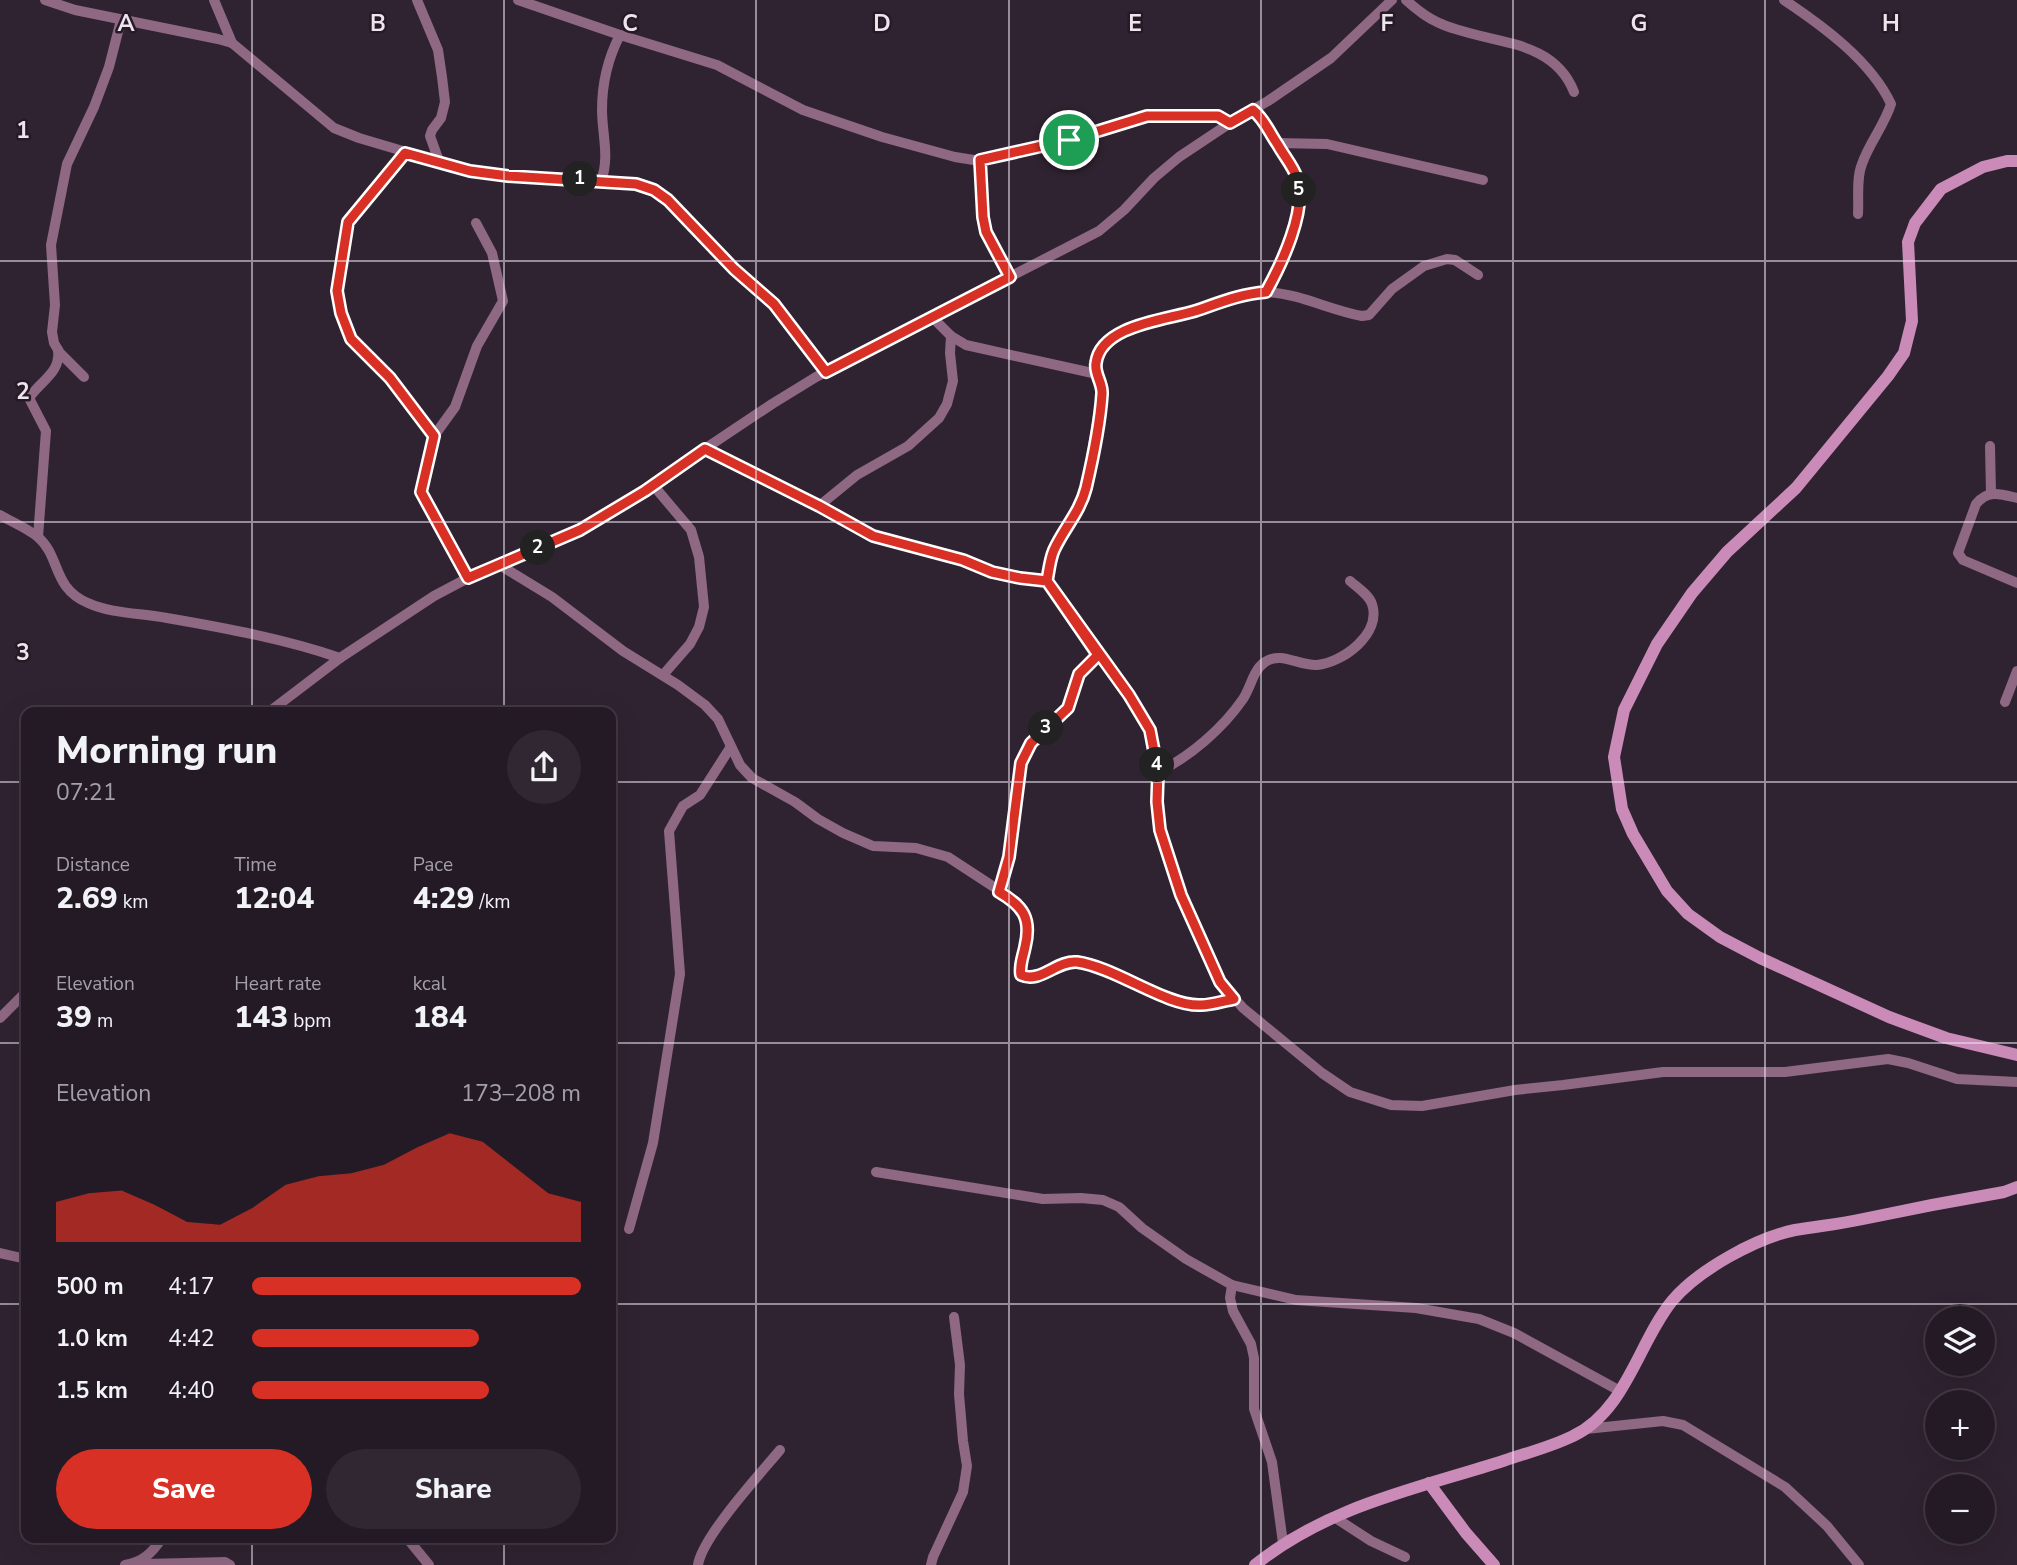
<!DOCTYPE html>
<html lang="en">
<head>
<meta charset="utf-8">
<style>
  body { margin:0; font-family:"Nunito Sans",sans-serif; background:#302732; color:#f1f3f6; height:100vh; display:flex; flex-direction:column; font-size:26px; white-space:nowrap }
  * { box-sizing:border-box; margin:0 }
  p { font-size:23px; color:#a3a1a7 }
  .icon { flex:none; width:38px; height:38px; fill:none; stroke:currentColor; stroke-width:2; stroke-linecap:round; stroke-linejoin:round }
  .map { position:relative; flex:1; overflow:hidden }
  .side { position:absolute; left:21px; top:707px; width:595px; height:836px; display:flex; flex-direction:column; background:#241a25; border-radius:14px; box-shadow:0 7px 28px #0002,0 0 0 2px #413842 }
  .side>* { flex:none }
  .buttons { position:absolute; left:1925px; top:1306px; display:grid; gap:14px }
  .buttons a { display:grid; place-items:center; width:70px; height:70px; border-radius:50%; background:#241a25; box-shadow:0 7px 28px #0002,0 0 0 2px #413842; font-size:35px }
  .pin { position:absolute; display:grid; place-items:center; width:60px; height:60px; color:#fff; margin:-30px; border:4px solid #fff; border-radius:50%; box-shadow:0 2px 7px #0007 }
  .km { position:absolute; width:35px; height:35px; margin:-18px; border-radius:50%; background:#222; color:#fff; font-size:19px; line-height:35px; text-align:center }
  .round { display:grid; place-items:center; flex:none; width:74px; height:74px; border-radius:37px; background:#302732 }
  .summary { display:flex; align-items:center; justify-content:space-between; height:119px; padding:0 35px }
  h1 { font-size:38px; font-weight:800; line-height:52px }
  .figures { display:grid; grid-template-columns:repeat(3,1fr); gap:10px; height:119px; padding:7px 35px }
  .figures div { display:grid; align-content:center }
  .figures b { font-size:30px; font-weight:800 }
  .figures small { font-size:19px; font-weight:400 }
  .figures p { font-size:19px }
  .chart { height:196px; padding:14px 35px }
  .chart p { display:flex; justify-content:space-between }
  .chart svg { width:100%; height:126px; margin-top:7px; fill:#d93025; opacity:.7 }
  .button { display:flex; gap:14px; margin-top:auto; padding:14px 35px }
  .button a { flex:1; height:80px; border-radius:42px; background:#d93025; color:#fff; font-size:28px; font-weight:800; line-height:80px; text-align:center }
  .button a+a { background:#302732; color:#f1f3f6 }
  ul { padding:0 35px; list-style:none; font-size:23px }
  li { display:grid; grid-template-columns:112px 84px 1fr; align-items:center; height:52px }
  li i { height:18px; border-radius:9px; background:#d93025 }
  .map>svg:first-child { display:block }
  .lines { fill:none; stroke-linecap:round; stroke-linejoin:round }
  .street { stroke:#8f6883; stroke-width:10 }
  .secondary { stroke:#ca8bb8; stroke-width:12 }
  .route-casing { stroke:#fff; stroke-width:14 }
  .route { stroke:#d93025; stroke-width:9 }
  .grid { fill:none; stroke:#ede4ee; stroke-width:2; stroke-opacity:0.55 }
  .grid-label { font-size:23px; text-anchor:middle; font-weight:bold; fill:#ede4ee; stroke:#261a27; stroke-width:5; stroke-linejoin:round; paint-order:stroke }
</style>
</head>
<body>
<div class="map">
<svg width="2017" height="1565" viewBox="0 0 2017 1565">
  <rect width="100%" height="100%" fill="#302331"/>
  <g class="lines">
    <g class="street">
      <polyline points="45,0 75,10 218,39 232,43 334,128 359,138 470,171 508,176 636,184 654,190 668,200 734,269 774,304 826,372"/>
      <polyline points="214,0 232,43"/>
      <polyline points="417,0 438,50 442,77 445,102 441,118 432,130 430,136 440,164"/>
      <polyline points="518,0 620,35 717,65 803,110 882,137 955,157 980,161 996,157 1087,135 1122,122 1147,116 1218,115 1230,123"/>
      <path d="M1406 0C1416 9 1426 17 1437 22 1484 45 1552 35 1574 92"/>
      <path d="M1784 0C1823 26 1871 61 1891 104 1884 126 1869 143 1862 164 1856 178 1859 199 1858 214"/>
      <path d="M1253 110C1265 120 1269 132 1278 145 1284 156 1293 166 1297 178 1308 209 1281 265 1267 291"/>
      <polyline points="1276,143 1327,144 1483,180"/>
      <polyline points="405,153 348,222 337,291 341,313 351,339 390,378 434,436"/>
      <polyline points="980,161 983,217 986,232 1010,277"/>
      <path d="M601 181C610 157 602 134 602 110 602 83 608 58 620 35"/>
      <polyline points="932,317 1099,231 1124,210 1154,178 1179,157 1230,123 1268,101 1331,58 1392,0"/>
      <path d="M1097 374C1096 360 1099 351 1109 341 1131 320 1168 319 1195 311 1219 303 1242 290 1268 292 1300 294 1330 310 1362 316L1369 315 1392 289 1424 266 1447 259 1455 260 1478 275"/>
      <polyline points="84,377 60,353 54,343 52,332 55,305 51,245 67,164 94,107 109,67 121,20"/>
      <polyline points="1990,446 1991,493"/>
      <polyline points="705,449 819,506 873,536 963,560 992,572 1020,578 1047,581"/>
      <polyline points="653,485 691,530 699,557 704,607 699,627 690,644 663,675"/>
      <path d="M2017 498C2001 494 1988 489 1976 504L1958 553 1963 560 2017 583"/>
      <polyline points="819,506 857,475 908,446 939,418 947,404 953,381 950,353 951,336"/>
      <path d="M0 515C12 522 27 528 38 537 61 557 52 588 88 603 112 614 142 613 167 618 225 628 285 639 340 658"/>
      <path d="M38 537 46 431 29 398C40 381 61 373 58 350"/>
      <path d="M498 564 552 597 623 651 678 685 705 705 718 719 740 765 752 778 795 802 818 819 843 833 873 846 916 848 948 857 1017 902C1039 928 1017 950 1021 975 1038 983 1058 963 1077 962L1190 1004 1201 1005 1234 999"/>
      <polyline points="468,578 421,492 434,436 455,407 477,346 503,301 492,253 476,223"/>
      <polyline points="2005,702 2017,671"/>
      <polyline points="269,712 340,658 434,596 468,578 556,540 603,517 772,404 816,377 932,317 951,336 966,345 1097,374 1102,391 1086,489 1076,515 1054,549 1047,581 1129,695 1150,730 1158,772 1157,802 1160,830 1181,895 1220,982 1243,1008 1322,1073 1350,1092 1391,1105 1422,1106 1515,1090 1563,1085 1663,1072 1785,1072 1888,1059 1908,1063 1957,1079 2017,1082"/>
      <path d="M1158 772C1190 757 1223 728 1243 699 1251 687 1253 670 1265 662 1281 651 1299 666 1317 665 1342 663 1382 634 1372 604 1369 595 1358 588 1350 581"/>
      <polyline points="999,892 1009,857 1021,763 1031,743 1068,708 1079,674 1098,655"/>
      <polyline points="0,1018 26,992"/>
      <polyline points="876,1172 1043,1199 1081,1198 1103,1200 1119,1207 1142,1228 1186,1259 1232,1285 1230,1298 1233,1311 1251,1344 1254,1358 1254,1409 1272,1462 1283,1543"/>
      <polyline points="629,1229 653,1143 680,974 669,831 683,806 700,795 730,748"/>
      <polyline points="0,1253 26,1259"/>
      <polyline points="1232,1285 1296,1300 1416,1308 1479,1319 1514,1333 1620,1391"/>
      <polyline points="1586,1429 1663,1421 1683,1425 1785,1487 1827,1526 1859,1565"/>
      <polyline points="1334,1517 1371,1541 1405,1557"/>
      <polyline points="407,1538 429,1565"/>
      <polyline points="143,1560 146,1564 225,1562 230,1565"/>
      <path d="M125 1565C143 1562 152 1553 162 1538"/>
      <path d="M698 1565C702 1537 760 1474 780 1450"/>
      <polyline points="931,1565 933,1557 963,1492 967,1466 963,1441 959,1394 960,1365 954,1317"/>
    </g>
    <g class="secondary">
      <polyline points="2017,161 2007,161 1983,167 1941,189 1915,223 1908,242 1912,321 1904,353 1888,376 1796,488 1727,552 1692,593 1657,644 1624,710 1614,757 1622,809 1633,834 1667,891 1688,914 1720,937 1760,958 1889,1017 1946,1038 2017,1055"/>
      <polyline points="1429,1483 1466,1533 1494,1565"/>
      <path d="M1255 1565C1328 1506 1416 1489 1503 1461 1526 1453 1551 1447 1573 1436 1626 1411 1638 1343 1672 1301 1698 1270 1756 1238 1795 1230 1818 1226 1841 1224 1863 1219 1910 1209 1957 1200 2004 1192L2017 1187"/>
    </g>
  </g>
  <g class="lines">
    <g class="route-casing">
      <path id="route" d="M1069 140 980 160 983 217 986 232 1010 277 826 372 774 304 734 269 668 200 654 190 636 184 508 176 470 171 405 153 348 222 337 291 341 313 351 339 390 378 434 436 421 492 468 578 580 530 645 491 705 449 819 506 873 536 963 560 992 572 1020 578 1047 581 1098 655 1079 674 1068 708 1031 743 1021 763 1009 857 999 892C1023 906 1032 918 1025 947 1023 957 1019 966 1021 975 1040 984 1057 960 1077 962 1115 967 1167 1007 1201 1005 1212 1005 1223 1001 1234 999L1220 982 1181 895 1160 830 1157 802 1158 772 1150 730 1129 695 1047 581C1049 570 1050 559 1054 550 1064 528 1080 512 1086 488 1093 458 1100 425 1102 394 1103 383 1094 374 1096 363 1101 325 1166 320 1195 311 1219 303 1240 294 1266 292 1281 265 1308 209 1297 178 1293 166 1284 156 1278 145 1269 132 1265 120 1253 110L1230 123 1218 116H1147L1069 140"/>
    </g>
    <use href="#route" class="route"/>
  </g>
  <path class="grid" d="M252 0V712M504 0V712M756 0V1565M1009 0V1565M1261 0V1565M1513 0V1565M1765 0V1565M0 261H2017M0 522H2017M0 782H26M611 782H2017M0 1043H26M611 1043H2017M0 1304H26M611 1304H2017M252 1538V1565M504 1538V1565"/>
  <g class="grid-label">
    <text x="126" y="31">A</text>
    <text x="378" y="31">B</text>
    <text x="630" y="31">C</text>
    <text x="882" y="31">D</text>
    <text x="1135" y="31">E</text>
    <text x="1387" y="31">F</text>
    <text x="1639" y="31">G</text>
    <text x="1891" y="31">H</text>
    <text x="23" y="138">1</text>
    <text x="23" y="399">2</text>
    <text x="23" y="660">3</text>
  </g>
</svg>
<div class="buttons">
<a><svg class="icon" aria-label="layers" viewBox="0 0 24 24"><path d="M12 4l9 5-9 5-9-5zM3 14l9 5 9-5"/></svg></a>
<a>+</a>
<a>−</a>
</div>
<div class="pin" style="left:1069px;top:140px;background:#1e9e55"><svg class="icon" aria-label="arrive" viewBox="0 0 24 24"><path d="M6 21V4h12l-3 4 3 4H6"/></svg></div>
<b class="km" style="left:580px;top:179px">1</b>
<b class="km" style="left:538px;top:548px">2</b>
<b class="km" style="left:1046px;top:728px">3</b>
<b class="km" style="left:1157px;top:765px">4</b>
<b class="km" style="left:1299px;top:190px">5</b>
<section class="side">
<div class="summary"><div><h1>Morning run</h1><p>07:21</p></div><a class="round"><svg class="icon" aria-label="share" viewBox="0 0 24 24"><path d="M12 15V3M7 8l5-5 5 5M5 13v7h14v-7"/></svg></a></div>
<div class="figures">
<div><p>Distance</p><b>2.69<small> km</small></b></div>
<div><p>Time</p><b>12:04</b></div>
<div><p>Pace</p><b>4:29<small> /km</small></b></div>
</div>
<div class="figures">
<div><p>Elevation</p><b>39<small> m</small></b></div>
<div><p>Heart rate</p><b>143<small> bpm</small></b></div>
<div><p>kcal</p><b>184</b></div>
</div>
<div class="chart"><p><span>Elevation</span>173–208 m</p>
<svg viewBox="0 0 160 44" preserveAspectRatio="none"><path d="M0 44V30L10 27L20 26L30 31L40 37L50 38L60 32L70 24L80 21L90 20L100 17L110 11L120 6L130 9L140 18L150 27L160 30V44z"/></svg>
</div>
<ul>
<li><b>500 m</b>4:17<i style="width:100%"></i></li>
<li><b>1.0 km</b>4:42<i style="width:69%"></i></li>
<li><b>1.5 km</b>4:40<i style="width:72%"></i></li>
</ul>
<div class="button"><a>Save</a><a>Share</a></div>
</section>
</div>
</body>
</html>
